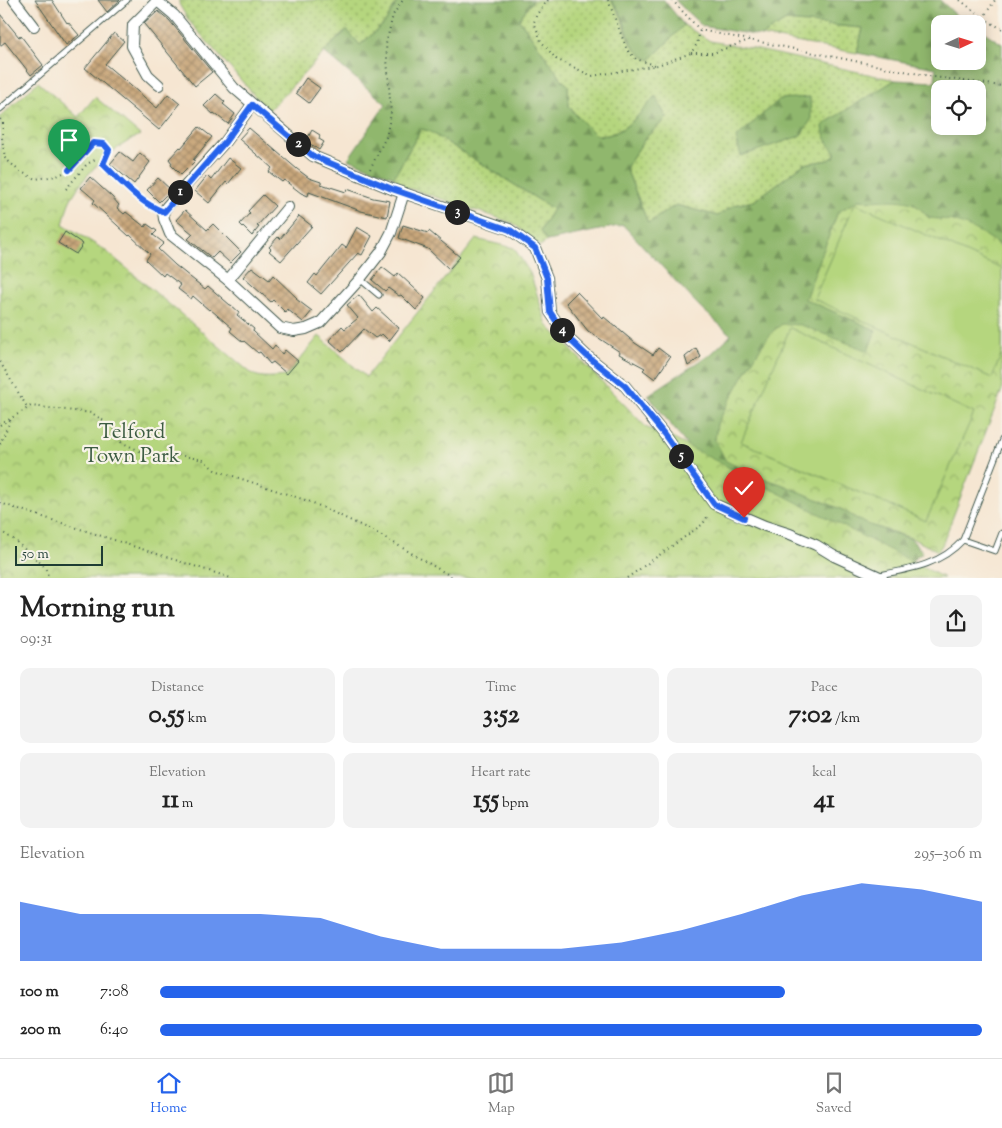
<!DOCTYPE html>
<html lang="en">
<head>
<meta charset="utf-8">
<style>
  body { margin:0; font-family:"Sorts Mill Goudy",serif; background:#f2f2f2; color:#222; height:100vh; display:flex; flex-direction:column; font-size:19px; white-space:nowrap }
  * { box-sizing:border-box; margin:0 }
  p { font-size:16px; color:#767676 }
  .icon { flex:none; width:28px; height:28px; fill:none; stroke:currentColor; stroke-width:2; stroke-linecap:round; stroke-linejoin:round }
  .map { position:relative; height:578px; overflow:hidden }
  .details { display:flex; flex-direction:column; background:#fff; flex:1 }
  .details>* { flex:none }
  .needle { width:32px; rotate:86deg }
  .buttons { position:absolute; left:931px; top:15px; display:grid; gap:10px }
  .buttons a { display:grid; place-items:center; width:55px; height:55px; border-radius:10px; background:#fff; box-shadow:0 2px 12px #0003; font-size:25px }
  .scale { position:absolute; left:15px; bottom:12px; width:88px; box-sizing:border-box; padding-left:5px; border:2px solid #1f3d34; border-top:0; font-size:14px; line-height:18px; white-space:nowrap; color:#1f3d34; -webkit-text-stroke:4px #f7f3e8; paint-order:stroke }
  .pin { position:absolute; display:grid; place-items:center; width:42px; height:42px; color:#fff; margin:-51px -21px; border-radius:50% 50% 50% 0; rotate:-45deg; box-shadow:0 0 5px #0007 }
  .pin .icon { rotate:45deg }
  .km { position:absolute; width:25px; height:25px; margin:-12px; border-radius:50%; background:#222; color:#fff; font-size:14px; line-height:25px; text-align:center }
  .round { display:grid; place-items:center; flex:none; width:52px; height:52px; border-radius:10px; background:#f2f2f2 }
  .head { display:flex; align-items:center; justify-content:space-between; height:85px; padding:0 20px }
  h1 { font-size:28px; font-weight:700; line-height:38px }
  .stats { display:grid; grid-template-columns:repeat(3,1fr); gap:8px; height:85px; padding:5px 20px }
  .stats div { display:grid; align-content:center; border-radius:10px; background:#f2f2f2; text-align:center }
  .stats b { font-size:25px; font-weight:700 }
  .stats small { font-size:14px; font-weight:400 }
  .stats p { font-size:14px }
  .chart { height:140px; padding:10px 20px }
  .chart p { display:flex; justify-content:space-between }
  .chart svg { width:100%; height:90px; margin-top:5px; fill:#2563eb; opacity:.7 }
  ul { padding:0 20px; list-style:none; font-size:16px }
  li { display:grid; grid-template-columns:80px 60px 1fr; align-items:center; height:38px }
  li i { height:12px; border-radius:6px; background:#2563eb }
  .dock { display:flex; justify-content:space-around; align-items:center; height:70px; border-top:1px solid #e0e0e0; background:#fff; font-size:14px; color:#767676 }
  .dock a { display:grid; justify-items:center; gap:2px }
  .dock .selected { color:#2563eb }
  .map>svg:first-child { display:block }
  .grass { fill:url(#grass-dots); stroke:#6a8a59 }
  .forest { fill:url(#forest-firs); stroke:#587a50; fill-rule:evenodd }
  .park { fill:url(#park-crowns); stroke:#6a8a59 }
  .garden { fill:#b5d67e; stroke:#6a8a59 }
  .building { fill:url(#building-cross-hatch) }
  .lines { fill:none; stroke-linecap:round; stroke-linejoin:round }
  .lane-casing { stroke:#3f564c; stroke-width:7 }
  .street-casing { stroke:#3f564c; stroke-width:12 }
  .path { stroke:#3f564c; stroke-width:2; stroke-dasharray:1 4; stroke-linecap:butt }
  .lane { stroke:#fff; stroke-width:5 }
  .street { stroke:#fff; stroke-width:10 }
  .route-casing { stroke:#fff; stroke-width:10 }
  .route { stroke:#2563eb; stroke-width:6 }
  .labels { text-anchor:middle; dominant-baseline:central; stroke-width:4.5; stroke-linejoin:round; paint-order:stroke }
  .park-label { font-size:21px; fill:#3d5c43; stroke:#f7f3e8 }
</style>
</head>
<body>
<div class="map">
<svg width="1002" height="578" viewBox="0 0 1002 578">
  <defs>
    <pattern id="grass-dots" width="8" height="8" patternUnits="userSpaceOnUse" patternTransform="scale(1.25)"><rect width="8" height="8" fill="#b5d67e"/><path d="M2 2h.1M6 6h.1" fill="none" stroke="#93af68" stroke-width="1.8" stroke-linecap="round"/></pattern>
    <pattern id="forest-firs" width="22" height="20" patternUnits="userSpaceOnUse" patternTransform="scale(1.25)"><rect width="22" height="20" fill="#90b76d"/><path d="M5 1l3.5 6h-7zM16 11l3.5 6h-7z" fill="#75965a"/></pattern>
    <pattern id="park-crowns" width="20" height="18" patternUnits="userSpaceOnUse" patternTransform="scale(1.25)"><rect width="20" height="18" fill="#b5d67e"/><path d="M2 6a3 3 0 1 1 6 0M12 15a3 3 0 1 1 6 0" fill="none" stroke="#93af68"/></pattern>
    <pattern id="building-cross-hatch" width="8" height="8" patternUnits="userSpaceOnUse" patternTransform="scale(1.25)"><rect width="8" height="8" fill="#c9a77b"/><path d="M0 0l8 8M0 8l8-8" fill="none" stroke="#a38966"/></pattern>
  </defs>
  <rect width="100%" height="100%" fill="#f7f3e8"/>
  <filter id="ink" filterUnits="userSpaceOnUse"><feTurbulence type="fractalNoise" baseFrequency=".02" numOctaves="2"/><feDisplacementMap in="SourceGraphic" scale="10" xChannelSelector="R" yChannelSelector="G"/><feConvolveMatrix kernelMatrix="1 2 1 2 8 2 1 2 1" color-interpolation-filters="sRGB"/></filter>
  <filter id="wash" filterUnits="userSpaceOnUse"><feTurbulence type="fractalNoise" baseFrequency=".0096" numOctaves="4" result="noise"/><feDisplacementMap in="SourceGraphic" scale="20" xChannelSelector="R" yChannelSelector="G"/><feGaussianBlur stdDeviation="1.12" result="paint"/><feColorMatrix in="noise" values="0 0 0 0 0 0 0 0 0 0 0 0 0 0 0 0 0 1.4 0 .05"/><feComposite in="paint" operator="in"/></filter>
  <g filter="url(#wash)">
    <rect width="100%" height="100%" fill="#f6e6d2"/>
    <g class="grass">
      <polygon points="180,0 398,0 385,23 360,45 346,30 268,111 189,21 179,4"/>
      <path d="M533 0H611L621 16 630 43 650 60 684 25 710 41 754 49 895 80 827 122V142L835 152V156L829 160 804 164 754 201 734 205 718 216 676 205 648 224 626 168 646 137 667 118 655 97C643 111 627 130 608 135 605 136 600 135 596 135L575 114 569 106 568 85 563 81 519 19Z"/>
      <polygon points="786,21 863,28 857,53 761,36"/>
      <polygon points="421,129 429,131 553,209 540,231 547,241 540,246 513,223 415,190 395,185 394,177"/>
    </g>
    <g class="forest">
      <path d="M398 0H533L519 19 563 81 568 85 569 106 575 114 596 135C599 135 605 136 608 135 628 130 643 111 655 96L667 118 646 137 626 168 648 223 676 205 718 216 734 205 754 201 804 164 829 160 835 156V152C828 143 824 138 823 126L827 122 895 80 935 82 936 68 857 53 863 28 786 21 761 36 702 26 675 0H940L958 17 970 24H940V61H978V28L1002 44V246L982 234 953 221 929 218 916 205 859 200 838 212 805 299 876 330 868 352 761 347 741 380 717 424 715 440 754 475 781 484 841 509 864 523 911 539 923 552 908 564 699 461 648 395 711 354 731 335 700 307 623 225 547 241 540 231 553 209 429 131 421 129 394 177 348 159 386 104 324 52 347 30 360 45 385 23ZM940 89H978V126H940Z"/>
      <path d="M611 0H664L684 25 650 60C629 50 630 37 622 17 620 11 615 6 611 0Z"/>
      <polygon points="810,97 811,120 800,136 741,156 736,138 780,99"/>
    </g>
    <g class="park">
      <path d="M38 82 78 117 95 97 140 135C111 149 88 170 72 197 67 205 66 215 63 224L106 251 252 374C262 379 275 377 286 376L319 336 366 377 476 239 514 248 530 273 547 325 647 428 664 434 944 578H0V117Z"/>
      <path d="M859 200C877 203 904 195 918 207 922 210 925 215 929 218 936 219 945 219 953 221 967 225 993 237 1002 249V390L942 545 938 551 911 538 864 523 841 509 781 484 754 475 726 461 715 440 717 424 741 380 761 347 773 331 782 324 801 325 868 351 876 330 805 299 838 212Z"/>
    </g>
    <g class="garden">
      <polygon points="855,203 1002,269 1002,353 992,378 814,299"/>
      <polygon points="790,328 974,413 926,521 741,442"/>
    </g>
    <g id="blocks">
      <g class="building">
        <polygon points="35,0 52,0 67,23 68,22 79,35 66,45"/>
        <polygon points="98,0 120,0 107,12"/>
        <polygon points="158,11 169,20 212,72 195,86 144,24"/>
        <polygon points="0,14 19,37 21,36 43,65 31,75 5,42 0,46"/>
        <polygon points="114,33 124,41 105,64 157,108 168,94 180,104 159,130 85,68"/>
        <polygon points="306,78 320,88 309,103 296,93"/>
        <polygon points="216,94 225,102 223,104 235,114 228,124 214,113 213,114 204,106"/>
        <polygon points="199,127 212,137 193,160 195,161 181,175 171,165 172,163 169,159 180,147 181,148"/>
        <polygon points="249,128 297,169 309,178 321,182 321,184 346,192 347,189 373,198 390,201 387,217 361,211 309,192 308,196 301,193 284,180 282,182 269,172 272,168 239,139"/>
        <polygon points="312,130 320,135 319,139 324,142 319,150 306,141"/>
        <polygon points="120,152 133,162 140,153 150,162 134,184 110,164"/>
        <polygon points="228,158 241,168 228,184 226,182 209,203 195,191 207,176 211,180"/>
        <polygon points="90,177 112,197 119,205 117,208 124,214 126,212 145,227 147,224 157,231 153,235 164,243 158,249 175,265 205,289 208,286 230,305 231,305 239,312 237,315 254,329 253,331 272,349 275,345 282,354 285,350 298,361 287,374 273,362 270,364 260,352 258,353 244,341 243,342 230,331 232,328 210,309 209,310 193,296 191,299 178,289 181,285 165,273 163,276 146,260 150,254 130,235 129,236 93,203 95,200 81,188"/>
        <polygon points="158,178 171,190 159,202 147,190"/>
        <polygon points="263,195 275,206 257,226 259,227 252,236 240,224 250,213 248,211"/>
        <polygon points="185,210 207,230 213,224 241,252 230,263 218,252 212,258 188,239 193,234 176,220"/>
        <polygon points="299,216 312,226 281,261 269,251 271,249 269,247 278,237 280,239"/>
        <polygon points="403,225 428,233 429,231 460,257 449,269 428,249 399,238"/>
        <polygon points="357,227 372,236 362,255 358,253 321,294 308,283 315,274 317,276 342,245 346,248"/>
        <polygon points="65,232 83,244 76,254 58,243"/>
        <polygon points="252,267 269,280 273,275 297,298 296,299 312,311 303,322 287,309 285,312 273,300 271,302 243,277"/>
        <polygon points="382,267 395,277 398,273 425,298 416,310 401,295 399,296 388,288 385,291 372,280"/>
        <polygon points="577,292 603,319 604,317 635,343 653,355 658,348 670,357 655,379 643,370 645,368 619,354 620,352 588,331 566,303"/>
        <polygon points="359,295 373,312 377,308 399,328 389,341 382,334 375,338 364,329 342,352 329,340 342,326 345,329 358,318 347,305"/>
        <polygon points="696,348 701,357 688,366 685,357"/>
      </g>
    </g>
  </g>
  <g filter="url(#ink)">
    <use href="#blocks" fill-opacity="0" stroke="#3f564c" stroke-width="1"/>
    <g class="lines">
      <g class="lane-casing">
        <g id="lane">
          <polyline points="0,109 127,0"/>
          <path d="M103 164C122 182 139 203 163 212"/>
          <polyline points="360,279 379,295"/>
          <polyline points="963,540 1002,440"/>
          <path d="M879 575C911 569 940 565 963 540L995 551 1002 533"/>
        </g>
      </g>
      <g class="street-casing">
        <g id="street">
          <polyline points="14,0 34,26"/>
          <polyline points="156,0 174,15 234,88 313,156 392,189 509,229 535,248 547,278 550,312 567,337 587,356 625,386 664,434 714,504 765,526 790,534 816,545 834,556 882,578"/>
          <polyline points="157,1 133,25 132,46 148,75 159,85"/>
          <polyline points="252,105 225,142 167,206 163,212 164,219 170,234 228,280 280,328 294,331 306,329 320,323 360,279 381,252 391,233 404,193"/>
          <polyline points="228,280 288,207"/>
        </g>
      </g>
      <g class="path">
        <polyline points="548,0 537,14 534,22 541,41 556,59 592,76 658,65 691,53 697,44 700,30"/>
        <polyline points="608,0 627,50 636,59 655,65"/>
        <polyline points="672,0 700,30 934,77 1002,86"/>
        <polyline points="960,0 983,18 1002,29"/>
        <polyline points="983,18 995,0"/>
        <polyline points="691,53 713,53 749,40"/>
        <polyline points="0,119 3,123 2,138 5,158 18,170 35,179 57,176 69,170 93,143 104,144 109,150 107,157"/>
        <polyline points="370,169 386,137 391,114 386,44 393,15 403,0"/>
        <polyline points="66,189 87,164 95,160"/>
        <polyline points="0,362 27,407"/>
        <polyline points="0,425 31,406 92,413 114,428 121,442 146,454 179,455 203,460 215,470 311,502 375,532 454,578"/>
        <polyline points="0,444 11,419"/>
        <polyline points="0,503 231,578"/>
        <polyline points="0,531 13,539 45,567 49,578"/>
        <polyline points="627,578 703,524 709,514"/>
      </g>
      <use href="#lane" class="lane"/>
      <use href="#street" class="street"/>
    </g>
  </g>
  <g class="lines" filter="url(#ink)">
    <g class="route-casing">
      <path id="route" d="M69 170 93 143 104 144 109 150 103 164C122 182 139 203 164 212L225 142 252 105 313 156 392 189 510 230 535 248 547 278 550 312 567 337 587 356 625 386 664 434 714 504 744 518"/>
    </g>
    <use href="#route" class="route"/>
  </g>
  <g class="labels">
    <g class="park-label">
      <text x="132" y="433">Telford<tspan x="132" dy="24">Town Park</tspan></text>
    </g>
  </g>
</svg>
<div class="buttons">
<a><svg class="needle" viewBox="-14 -14 28 28"><path d="M0-13l5 13h-10z" fill="#e53935"/><path d="M0 13l5-13h-10z" fill="#767676"/></svg></a>
<a><svg class="icon" aria-label="locate" viewBox="0 0 24 24"><circle cx="12" cy="12" r="6"/><path d="M12 2v4M12 18v4M2 12h4M18 12h4"/></svg></a>
</div>
<div class="scale">50 m</div>
<div class="pin" style="left:69px;top:170px;background:#1e9e55"><svg class="icon" aria-label="arrive" viewBox="0 0 24 24"><path d="M6 21V4h12l-3 4 3 4H6"/></svg></div>
<div class="pin" style="left:744px;top:518px;background:#d93025"><svg class="icon" aria-label="check" viewBox="0 0 24 24"><path d="M5 12l5 5 9-10"/></svg></div>
<b class="km" style="left:180px;top:192px">1</b>
<b class="km" style="left:298px;top:144px">2</b>
<b class="km" style="left:457px;top:212px">3</b>
<b class="km" style="left:562px;top:330px">4</b>
<b class="km" style="left:681px;top:456px">5</b>
</div>
<section class="details">
<div class="head"><div><h1>Morning run</h1><p>09:31</p></div><a class="round"><svg class="icon" aria-label="share" viewBox="0 0 24 24"><path d="M12 15V3M7 8l5-5 5 5M5 13v7h14v-7"/></svg></a></div>
<div class="stats">
<div><p>Distance</p><b>0.55<small> km</small></b></div>
<div><p>Time</p><b>3:52</b></div>
<div><p>Pace</p><b>7:02<small> /km</small></b></div>
</div>
<div class="stats">
<div><p>Elevation</p><b>11<small> m</small></b></div>
<div><p>Heart rate</p><b>155<small> bpm</small></b></div>
<div><p>kcal</p><b>41</b></div>
</div>
<div class="chart"><p><span>Elevation</span>295–306 m</p>
<svg viewBox="0 0 160 44" preserveAspectRatio="none"><path d="M0 44V15L10 21L20 21L30 21L40 21L50 23L60 32L70 38L80 38L90 38L100 35L110 29L120 21L130 12L140 6L150 9L160 15V44z"/></svg>
</div>
<ul>
<li><b>100 m</b>7:08<i style="width:76%"></i></li>
<li><b>200 m</b>6:40<i style="width:100%"></i></li>
</ul>
</section>
<nav class="dock">
<a class="selected"><svg class="icon" aria-label="home" viewBox="0 0 24 24"><path d="M3 11l9-7 9 7M6 9v11h12V9"/></svg>Home</a>
<a><svg class="icon" aria-label="map" viewBox="0 0 24 24"><path d="M3 6l6-2 6 2 6-2v14l-6 2-6-2-6 2zM9 4v14M15 6v14"/></svg>Map</a>
<a><svg class="icon" aria-label="saved" viewBox="0 0 24 24"><path d="M7 4h10v16l-5-4-5 4z"/></svg>Saved</a>
</nav>
</body>
</html>
